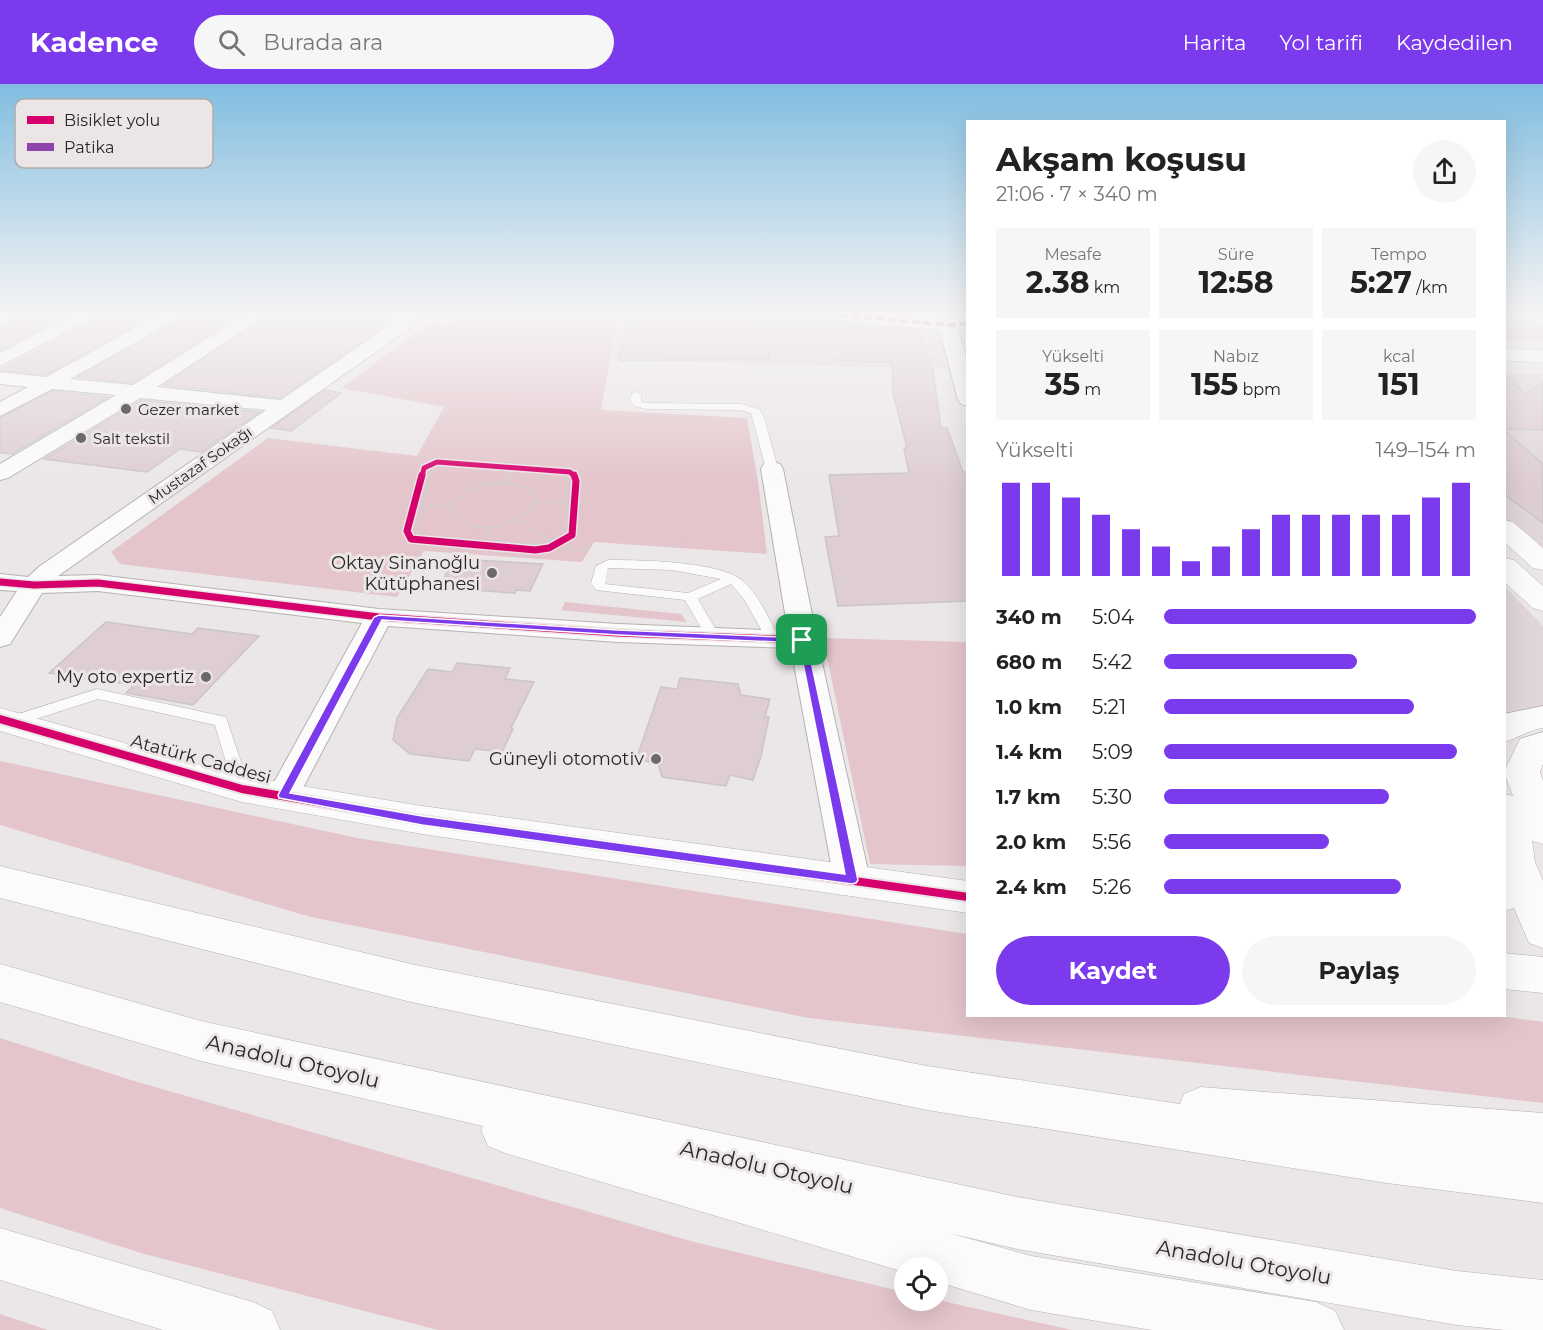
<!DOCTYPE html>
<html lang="tr">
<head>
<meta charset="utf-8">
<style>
  body { margin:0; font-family:Montserrat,sans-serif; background:#f6f6f6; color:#222; height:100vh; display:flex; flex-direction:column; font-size:22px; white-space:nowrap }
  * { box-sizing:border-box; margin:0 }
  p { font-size:20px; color:#767676 }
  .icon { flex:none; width:33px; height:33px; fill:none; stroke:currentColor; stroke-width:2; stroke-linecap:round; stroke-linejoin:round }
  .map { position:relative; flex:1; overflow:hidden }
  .side { position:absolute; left:966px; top:36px; width:540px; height:897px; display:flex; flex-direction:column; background:#fff; border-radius:0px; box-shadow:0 6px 24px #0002 }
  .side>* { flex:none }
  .controls { position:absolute; left:894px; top:1173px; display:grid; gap:12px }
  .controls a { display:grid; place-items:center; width:54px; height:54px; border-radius:50%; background:#fff; box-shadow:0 6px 24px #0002; font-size:30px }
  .pin { position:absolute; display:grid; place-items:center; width:51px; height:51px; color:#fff; margin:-26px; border-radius:12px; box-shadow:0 3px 9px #0006 }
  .round { display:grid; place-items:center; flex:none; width:63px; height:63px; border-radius:32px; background:#f6f6f6 }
  .headline { display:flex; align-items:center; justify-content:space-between; height:102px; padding:0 30px }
  h1 { font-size:33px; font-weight:700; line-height:45px }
  .figures { display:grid; grid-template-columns:repeat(3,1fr); gap:9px; height:102px; padding:6px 30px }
  .figures div { display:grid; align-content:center; border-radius:0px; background:#f6f6f6; text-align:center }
  .figures b { font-size:30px; font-weight:700 }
  .figures small { font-size:16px; font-weight:400 }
  .figures p { font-size:16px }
  .chart { height:168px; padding:12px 30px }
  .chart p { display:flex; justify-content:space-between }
  .chart svg { width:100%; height:108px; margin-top:6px; stroke:#7c3aed; stroke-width:6 }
  .cta { display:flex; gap:12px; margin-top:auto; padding:12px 30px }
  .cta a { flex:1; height:69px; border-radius:36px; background:#7c3aed; color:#fff; font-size:24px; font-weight:700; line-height:69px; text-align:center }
  .cta a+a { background:#f6f6f6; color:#222 }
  ul { padding:0 30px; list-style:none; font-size:20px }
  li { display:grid; grid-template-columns:96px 72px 1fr; align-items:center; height:45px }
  li i { height:15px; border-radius:8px; background:#7c3aed }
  header { display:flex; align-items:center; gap:36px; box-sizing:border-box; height:84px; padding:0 30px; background:#7c3aed; color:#fff }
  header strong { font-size:28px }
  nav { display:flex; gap:33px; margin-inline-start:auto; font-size:21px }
  .search { width:420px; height:54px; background:#f6f6f6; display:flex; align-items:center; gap:15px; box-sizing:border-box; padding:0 21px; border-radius:33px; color:#767676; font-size:22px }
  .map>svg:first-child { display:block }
  .built { fill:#e0d6d8 }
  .green { fill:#e3c5cb }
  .building { fill:#decdd1; stroke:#cac6c7; stroke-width:1.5 }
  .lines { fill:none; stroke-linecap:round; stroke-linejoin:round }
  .service-casing { stroke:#b6b2b3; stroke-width:1 }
  .minor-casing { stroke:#b6b2b3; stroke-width:2 }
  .tertiary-casing { stroke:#b6b2b3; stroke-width:1 }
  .secondary-casing { stroke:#b6b2b3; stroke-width:1 }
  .primary-casing { stroke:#b6b2b3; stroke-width:1 }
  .motorway-casing { stroke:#b6b2b3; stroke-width:1 }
  .path-far1 { stroke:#d1d0d0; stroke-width:2; stroke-dasharray:2 2; stroke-linecap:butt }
  .path { stroke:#d1d0d0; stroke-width:3; stroke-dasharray:2 2; stroke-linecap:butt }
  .service { fill:#fcfbfb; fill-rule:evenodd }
  .minor { fill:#fcfbfb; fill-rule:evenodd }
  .tertiary { fill:#fcfbfb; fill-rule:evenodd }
  .secondary { fill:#fcfbfb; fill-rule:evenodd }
  .primary { fill:#fcfbfb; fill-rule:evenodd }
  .motorway { fill:#fcfbfb; fill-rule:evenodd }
  .quiet { stroke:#8e44ad; stroke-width:4; stroke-dasharray:8 4; stroke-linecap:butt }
  .cycleway-far2-casing { stroke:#ece5e6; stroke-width:8 }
  .cycleway-far1-casing { stroke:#ece5e6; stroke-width:10 }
  .cycleway-casing { stroke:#ece5e6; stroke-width:12 }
  .cycleway-far2 { stroke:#d6006c; stroke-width:5 }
  .cycleway-far1 { stroke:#d6006c; stroke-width:7 }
  .cycleway { stroke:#d6006c; stroke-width:8 }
  .route { fill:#7c3aed; stroke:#fff; stroke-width:1.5; fill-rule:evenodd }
  .poi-dot { fill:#6c696a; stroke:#ece5e6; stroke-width:2 }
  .labels { text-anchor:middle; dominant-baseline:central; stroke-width:6; stroke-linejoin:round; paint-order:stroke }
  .far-poi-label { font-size:15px; fill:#282626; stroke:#ece5e6; text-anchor:start }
  .far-street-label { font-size:15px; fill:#282626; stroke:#ece5e6 }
  .poi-label { font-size:18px; fill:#282626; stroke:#ece5e6; text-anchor:end }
  .street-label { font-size:18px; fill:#282626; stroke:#ece5e6 }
  .near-street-label { font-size:21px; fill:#282626; stroke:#ece5e6 }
  .key { fill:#ece5e6; stroke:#b1acac; stroke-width:1.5 }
  .key-label { font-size:16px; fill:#282626 }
</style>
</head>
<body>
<header>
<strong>Kadence</strong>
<div class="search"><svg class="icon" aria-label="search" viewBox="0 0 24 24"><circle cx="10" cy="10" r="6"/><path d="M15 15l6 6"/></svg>Burada ara</div>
<nav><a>Harita</a><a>Yol tarifi</a><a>Kaydedilen</a></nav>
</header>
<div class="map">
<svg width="1543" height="1246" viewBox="0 0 1543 1246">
  <rect width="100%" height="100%" fill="#ebe6e7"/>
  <g class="built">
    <polygon points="619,228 740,228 967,248 967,318 947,285 611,276"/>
    <polygon points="1504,289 1543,290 1543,468 1505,434"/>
    <polygon points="1504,502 1543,542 1543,629 1505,632"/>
  </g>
  <g class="green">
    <polygon points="528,228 619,228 601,326 747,334 758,397 767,470 594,458 582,478 424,467 397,513 120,480 111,468 268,354 417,372 444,323 342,304 429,239 447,241 460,229 519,235"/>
    <polygon points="565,518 681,530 687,538 561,526"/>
    <polygon points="823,554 967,558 967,782 870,780"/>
    <polygon points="0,677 357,754 967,850 968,932 1500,932 1543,938 1543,1019 809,934 311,833 0,741"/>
    <polygon points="0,954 134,997 694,1158 904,1208 904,1216 938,1216 1072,1246 438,1246 141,1169 0,1124"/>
    <polygon points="0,1230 48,1246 0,1246"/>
  </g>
  <g class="building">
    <polygon points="28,228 73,228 0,266 0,243 24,234"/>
    <polygon points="102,228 159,228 46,291 0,286 98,234"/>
    <polygon points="188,228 246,228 132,299 77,293 184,234"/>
    <polygon points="273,228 300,228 391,238 280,314 164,301"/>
    <polygon points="631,228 686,228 919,246 933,287 941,344 947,344 963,388 968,388 968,517 838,522 825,453 839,452 829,391 909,389 904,364 907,364 893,309 892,278 838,277 844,265 768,260 769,275 619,277"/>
    <polygon points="1504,228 1523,228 1535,241 1543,242 1543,255 1504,255"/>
    <polygon points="1504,290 1525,310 1543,299 1543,346 1504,345"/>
    <polygon points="325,306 341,309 291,347 271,344"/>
    <polygon points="52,307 109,313 12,370 0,369 0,334"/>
    <polygon points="141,316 260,328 201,368 180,365 147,388 44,375"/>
    <polygon points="1504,346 1543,380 1543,439 1504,410"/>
    <polygon points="456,475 543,480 530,507 516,506 515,509 447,504 450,499 441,498"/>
    <polygon points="106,538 192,550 198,544 259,552 193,621 126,609 134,601 49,589"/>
    <polygon points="457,579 510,584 505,595 534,598 511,644 513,645 502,668 475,665 469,677 410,670 393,656 397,634 428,585 452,588"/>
    <polygon points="680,594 738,600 741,611 770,615 765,632 769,633 761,672 753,696 730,691 726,702 662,693 658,679 636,676 661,603 677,605"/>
  </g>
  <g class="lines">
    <g class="service-casing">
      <g id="service">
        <polygon points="636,308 641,311 641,318 647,319 741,320 759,325 764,333 778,385 772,388 766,385 751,329 740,326 647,325 634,322 630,316 632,309"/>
        <path d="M608 476C639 476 720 477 743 497 760 512 769 536 780 555L773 559 768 558 744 515 731 500 698 515 720 553 713 557 708 556 685 516 596 506 591 499 596 482ZM608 484 672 486 721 495 688 509 605 500Z"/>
        <polygon points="97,605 226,633 250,705 248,709 236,709 234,705 215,641 98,615 11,643 3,638 6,634"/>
      </g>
    </g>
    <g class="minor-casing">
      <g id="minor">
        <polygon points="3,228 26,228 23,232 0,241 0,229"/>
        <polygon points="78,228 100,228 97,232 0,282 0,269"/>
        <polygon points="164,228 186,228 183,232 70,295 133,301 250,228 271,228 157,303 281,316 397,236 364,232 361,228 429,228 421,236 58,492 98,491 379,525 618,540 788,547 761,385 764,380 772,378 780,380 783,385 817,556 870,796 865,806 852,810 839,806 834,796 791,564 618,558 388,542 295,719 283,723 271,719 267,711 362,539 98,507 42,509 10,560 0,563 0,533 17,507 0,506 0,490 28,493 40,482 266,326 140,314 8,394 0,396 0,380 116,311 52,305 0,332 0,318 28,303 0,300 0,288 46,293"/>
        <polygon points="795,228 862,228 948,236 968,235 968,245 958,246 968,279 968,322 961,320 958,316 940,246 804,233 798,232"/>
        <polygon points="1525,228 1543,228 1543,240 1537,239"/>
      </g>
    </g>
    <g class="tertiary-casing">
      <g id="tertiary">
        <polygon points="0,624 242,692 422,722 968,797 968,829 422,750 242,718 0,647"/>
        <polygon points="1504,869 1543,873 1543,909 1504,905"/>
        <polygon points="0,1144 253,1218 272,1227 280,1246 163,1246 0,1196"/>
      </g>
    </g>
    <g class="secondary-casing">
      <g id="secondary">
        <polygon points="1504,436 1513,438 1543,464 1543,486 1533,484 1504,458"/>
        <polygon points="1504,474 1514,476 1543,502 1543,527 1533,524 1504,498"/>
        <path d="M1543 622V644C1528 646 1519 654 1504 658V630Z"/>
        <polygon points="1543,648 1543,680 1540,688 1543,697 1543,760 1532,757 1535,778 1543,797 1543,864 1529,859 1514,824 1504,827 1504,710 1513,712 1504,688 1520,655"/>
      </g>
    </g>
    <g class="primary-casing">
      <g id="primary">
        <polygon points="872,228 968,230 968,242 882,234 875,232"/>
        <polygon points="1504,265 1543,266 1543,278 1504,277"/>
      </g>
    </g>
    <g class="motorway-casing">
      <g id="motorway">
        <polygon points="0,782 411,880 927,982 1180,1020 1184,1010 1201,1003 1543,1029 1543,1119 1387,1099 927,1026 411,918 0,814"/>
        <polygon points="0,880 201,937 1017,1113 1457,1187 1543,1196 1543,1246 1505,1246 1457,1241 1017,1165 949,1149 1031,1172 1316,1218 1335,1227 1344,1246 1152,1246 1031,1226 938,1198 938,1184 904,1184 904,1188 505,1069 488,1062 481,1046 483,1042 201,977 0,918"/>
      </g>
    </g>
    <g class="path-far1">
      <polyline points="430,393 432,386 443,382 559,390 566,393"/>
      <polyline points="509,393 512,384"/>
    </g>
    <g class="path">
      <polyline points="431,391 415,444 419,452 534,461 552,458 564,451 567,393 562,391"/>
      <path d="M504 399C521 402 532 400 536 419 519 443 462 458 452 421 466 404 483 400 504 399Z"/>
      <polyline points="506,399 509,391"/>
      <polyline points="536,419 590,417"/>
      <polyline points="414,423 452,421"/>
      <polyline points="518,436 563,464 590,466"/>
      <polyline points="481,462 489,443"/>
      <polyline points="676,463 679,455"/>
    </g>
    <use href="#service" class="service"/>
    <use href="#minor" class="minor"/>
    <use href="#tertiary" class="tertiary"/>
    <use href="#secondary" class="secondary"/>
    <use href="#primary" class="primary"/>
    <use href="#motorway" class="motorway"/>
    <polyline class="quiet" points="804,228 948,241 968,240"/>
    <g class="cycleway-far2-casing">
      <polyline id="cycleway-far2" points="422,393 424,384 437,378 570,388 575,393"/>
    </g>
    <g class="cycleway-far1-casing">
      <g id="cycleway-far1">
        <polyline points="422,391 407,447 411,455 535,466 549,464 572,451 576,397 574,391"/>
        <polyline points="0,498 34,501 98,499 379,533 618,549 803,556"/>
      </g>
    </g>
    <g class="cycleway-casing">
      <polyline id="cycleway" points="0,635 242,705 422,736 968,813"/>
    </g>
    <use href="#cycleway-far2" class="cycleway-far2"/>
    <use href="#cycleway-far1" class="cycleway-far1"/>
    <use href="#cycleway" class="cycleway"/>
  </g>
  <linearGradient id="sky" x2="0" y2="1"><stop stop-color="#81bde0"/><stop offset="0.57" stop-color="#f6f4f4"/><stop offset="1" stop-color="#f6f4f4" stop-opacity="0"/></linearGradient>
  <rect width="1543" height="402" fill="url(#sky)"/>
  <path class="route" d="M379 531 618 546 806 554 858 796 856 799 852 800 422 741 279 714 278 711 374 533ZM382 536 618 551 799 559 845 790 422 732 290 709Z"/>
  <g class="poi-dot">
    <circle cx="126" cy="325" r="6"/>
    <circle cx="81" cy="354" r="6"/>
    <circle cx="492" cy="489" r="6"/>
    <circle cx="206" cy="593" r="6"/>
    <circle cx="656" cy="675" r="6"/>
  </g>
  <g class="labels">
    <g class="far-poi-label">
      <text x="138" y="325">Gezer market</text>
      <text x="93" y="354">Salt tekstil</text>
    </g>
    <g class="far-street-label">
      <text transform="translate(200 381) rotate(-35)">Mustazaf Sokağı</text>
    </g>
    <g class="poi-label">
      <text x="480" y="479">Oktay Sinanoğlu<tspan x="480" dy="21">Kütüphanesi</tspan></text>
      <text x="194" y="593">My oto expertiz</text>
      <text x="644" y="675">Güneyli otomotiv</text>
    </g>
    <g class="street-label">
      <text transform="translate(201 675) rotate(15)">Atatürk Caddesi</text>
    </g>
    <g class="near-street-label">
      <text transform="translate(293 977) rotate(13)">Anadolu Otoyolu</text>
      <text transform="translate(767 1083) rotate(13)">Anadolu Otoyolu</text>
      <text transform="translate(1244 1178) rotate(10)">Anadolu Otoyolu</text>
    </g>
  </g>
  <rect x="15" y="15" width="198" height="69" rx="9" class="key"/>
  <rect x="27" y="32" width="27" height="8" fill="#d6006c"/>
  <rect x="27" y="59" width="27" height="8" fill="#8e44ad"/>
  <g class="key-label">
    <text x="64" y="42">Bisiklet yolu</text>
    <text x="64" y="69">Patika</text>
  </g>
</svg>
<div class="controls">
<a><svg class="icon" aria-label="locate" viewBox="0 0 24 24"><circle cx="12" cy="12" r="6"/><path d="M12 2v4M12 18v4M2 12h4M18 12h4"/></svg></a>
</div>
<div class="pin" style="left:802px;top:556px;background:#1e9e55"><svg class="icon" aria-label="arrive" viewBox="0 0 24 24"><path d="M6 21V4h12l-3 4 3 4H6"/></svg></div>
<section class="side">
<div class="headline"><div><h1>Akşam koşusu</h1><p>21:06 · 7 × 340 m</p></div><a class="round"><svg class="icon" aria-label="share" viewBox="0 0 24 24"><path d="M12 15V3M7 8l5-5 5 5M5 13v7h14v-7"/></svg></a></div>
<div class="figures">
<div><p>Mesafe</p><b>2.38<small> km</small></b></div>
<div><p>Süre</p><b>12:58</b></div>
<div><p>Tempo</p><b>5:27<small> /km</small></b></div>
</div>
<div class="figures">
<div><p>Yükselti</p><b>35<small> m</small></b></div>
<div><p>Nabız</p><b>155<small> bpm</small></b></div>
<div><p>kcal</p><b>151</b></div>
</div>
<div class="chart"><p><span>Yükselti</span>149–154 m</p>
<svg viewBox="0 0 160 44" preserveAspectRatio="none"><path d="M5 44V6M15 44V6M25 44V12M35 44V19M45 44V25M55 44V32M65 44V38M75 44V32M85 44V25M95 44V19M105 44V19M115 44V19M125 44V19M135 44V19M145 44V12M155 44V6"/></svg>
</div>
<ul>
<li><b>340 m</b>5:04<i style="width:100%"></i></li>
<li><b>680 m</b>5:42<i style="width:62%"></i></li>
<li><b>1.0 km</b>5:21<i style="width:80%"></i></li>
<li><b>1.4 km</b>5:09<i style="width:94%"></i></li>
<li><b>1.7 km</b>5:30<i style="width:72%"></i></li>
<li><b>2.0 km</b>5:56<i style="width:53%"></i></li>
<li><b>2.4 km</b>5:26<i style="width:76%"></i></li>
</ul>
<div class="cta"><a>Kaydet</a><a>Paylaş</a></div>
</section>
</div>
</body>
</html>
